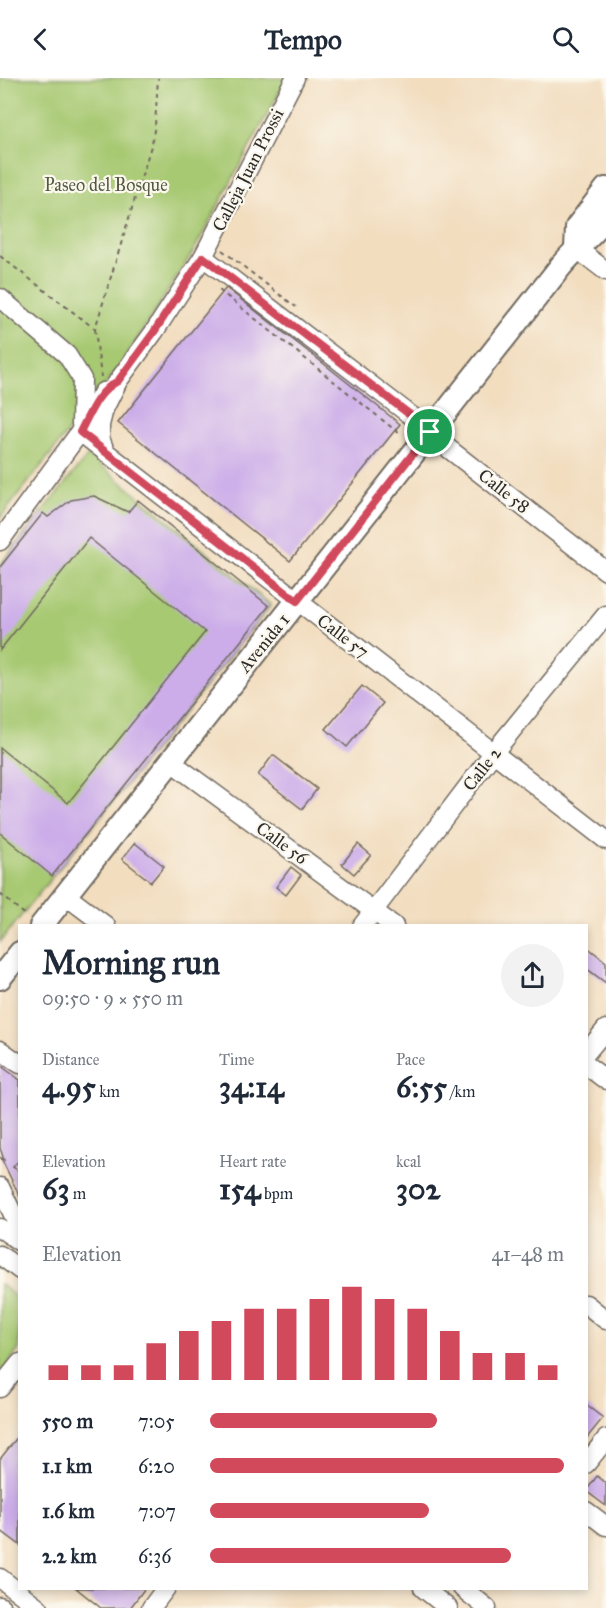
<!DOCTYPE html>
<html lang="en">
<head>
<meta charset="utf-8">
<style>
  body { margin:0; font-family:"IM FELL Great Primer",serif; background:#f2f2f3; color:#1f2937; height:100vh; display:flex; flex-direction:column; font-size:22px; white-space:nowrap }
  * { box-sizing:border-box; margin:0 }
  p { font-size:20px; color:#747a83 }
  .icon { flex:none; width:33px; height:33px; fill:none; stroke:currentColor; stroke-width:2; stroke-linecap:round; stroke-linejoin:round }
  .map { position:relative; flex:1; overflow:hidden }
  .side { position:absolute; left:18px; top:846px; width:570px; height:666px; display:flex; flex-direction:column; background:#fff; border-radius:0px; box-shadow:0 3px 9px #0003 }
  .side>* { flex:none }
  .pin { position:absolute; display:grid; place-items:center; width:51px; height:51px; color:#fff; margin:-26px; border:3px solid #fff; border-radius:50%; box-shadow:0 2px 6px #0007 }
  .round { display:grid; place-items:center; flex:none; width:63px; height:63px; border-radius:32px; background:#f2f2f3 }
  .overview { display:flex; align-items:center; justify-content:space-between; height:102px; padding:0 24px }
  h1 { font-size:33px; font-weight:700; line-height:45px }
  .metrics { display:grid; grid-template-columns:repeat(3,1fr); gap:9px; height:102px; padding:6px 24px }
  .metrics div { display:grid; align-content:center }
  .metrics b { font-size:30px; font-weight:700 }
  .metrics small { font-size:16px; font-weight:400 }
  .metrics p { font-size:16px }
  .chart { height:168px; padding:12px 24px }
  .chart p { display:flex; justify-content:space-between }
  .chart svg { width:100%; height:108px; margin-top:6px; stroke:#d1495b; stroke-width:6 }
  ul { padding:0 24px; list-style:none; font-size:20px }
  li { display:grid; grid-template-columns:96px 72px 1fr; align-items:center; height:45px }
  li i { height:15px; border-radius:8px; background:#d1495b }
  header { display:flex; justify-content:space-between; align-items:center; height:78px; padding:0 24px; background:#fff; font-size:27px; font-weight:700 }
  .map>svg:first-child { display:block }
  .green { fill:#a7c972; stroke:#697a4e; stroke-width:1.5 }
  .building { fill:#ccade9 }
  .lines { fill:none; stroke-linecap:round; stroke-linejoin:round }
  .minor-casing { stroke:#71695f; stroke-width:21 }
  .major-casing { stroke:#71695f; stroke-width:26 }
  .path { stroke:#71695f; stroke-width:2; stroke-dasharray:4.5 4.5; stroke-linecap:butt }
  .minor { stroke:#fff; stroke-width:18 }
  .major { stroke:#fff; stroke-width:22 }
  .route-casing { stroke:#fff; stroke-width:12 }
  .route { stroke:#d1495b; stroke-width:8 }
  .labels { text-anchor:middle; dominant-baseline:central; stroke-width:4.5; stroke-linejoin:round; paint-order:stroke }
  .street-label { font-size:18px; fill:#2b2b2b; stroke:#fbf7ec }
  .park-label { font-size:18px; fill:#505a40; stroke:#fbf7ec }
</style>
</head>
<body>
<header><svg class="icon" aria-label="back" viewBox="0 0 24 24"><path d="M15 5l-7 7 7 7"/></svg>Tempo<svg class="icon" aria-label="search" viewBox="0 0 24 24"><circle cx="10" cy="10" r="6"/><path d="M15 15l6 6"/></svg></header>
<div class="map">
<svg width="606" height="1530" viewBox="0 0 606 1530">
  <rect width="100%" height="100%" fill="#fbf7ec"/>
  <filter id="ink" filterUnits="userSpaceOnUse"><feTurbulence type="fractalNoise" baseFrequency=".0167" numOctaves="2"/><feDisplacementMap in="SourceGraphic" scale="12" xChannelSelector="R" yChannelSelector="G"/><feConvolveMatrix kernelMatrix="1 2 1 2 8 2 1 2 1" color-interpolation-filters="sRGB"/></filter>
  <filter id="wash" filterUnits="userSpaceOnUse"><feTurbulence type="fractalNoise" baseFrequency=".008" numOctaves="4" result="noise"/><feDisplacementMap in="SourceGraphic" scale="24" xChannelSelector="R" yChannelSelector="G"/><feGaussianBlur stdDeviation="1.35" result="paint"/><feColorMatrix in="noise" values="0 0 0 0 0 0 0 0 0 0 0 0 0 0 0 0 0 1.4 0 .05"/><feComposite in="paint" operator="in"/></filter>
  <g filter="url(#wash)">
    <rect width="100%" height="100%" fill="#f2ddbf"/>
    <g class="green">
      <polygon points="0,0 287,0 194,172 120,288 0,440"/>
      <polygon points="88,377 271,527 0,864 0,487"/>
      <polygon points="0,1206 20,1222 19,1271 0,1297"/>
    </g>
    <g id="blocks">
      <g class="building">
        <polygon points="226,210 319,282 400,346 290,483 118,345"/>
        <polygon points="94,418 128,434 138,422 269,528 52,798 0,755 0,670 68,725 205,554 89,460 0,572 0,489 43,435 48,439 71,422"/>
        <polygon points="362,608 383,625 347,669 326,651"/>
        <polygon points="273,677 317,711 302,731 258,697"/>
        <polygon points="135,765 164,788 151,804 122,781"/>
        <polygon points="358,766 371,777 354,796 342,786"/>
        <polygon points="291,789 301,797 286,817 276,809"/>
        <polygon points="586,868 606,884 606,905 586,890"/>
        <polygon points="0,987 20,1002 20,1081 13,1089 20,1094 20,1119 1,1080 4,1082 0,1070"/>
        <polygon points="586,1327 603,1340 586,1361"/>
        <polygon points="20,1356 20,1467 0,1452 0,1381"/>
        <polygon points="597,1398 606,1405 606,1428 586,1413"/>
        <polygon points="76,1510 145,1510 130,1530 101,1530"/>
      </g>
    </g>
  </g>
  <g filter="url(#ink)">
    <use href="#blocks" fill-opacity="0" stroke="#71695f" stroke-width="1.5"/>
    <g class="lines">
      <g class="minor-casing">
        <g id="minor">
          <polyline points="576,170 606,193"/>
          <polyline points="203,179 413,339 449,371 606,493"/>
          <polyline points="0,220 67,277 82,301 81,346"/>
          <polyline points="80,354 606,762"/>
          <polyline points="105,373 100,360 100,347 104,331 118,303 154,254 203,179 295,0"/>
          <polyline points="0,463 80,354 103,314"/>
          <polyline points="170,683 394,848"/>
          <polyline points="65,817 106,848"/>
          <polyline points="362,848 494,674 606,537"/>
          <polyline points="0,972 20,986"/>
          <polyline points="586,975 606,951"/>
          <polyline points="586,987 606,1002"/>
          <polyline points="0,1109 20,1151"/>
          <polyline points="0,1150 20,1164"/>
          <polyline points="0,1177 20,1192"/>
          <polyline points="586,1226 606,1242"/>
          <polyline points="0,1310 20,1285"/>
          <polyline points="586,1386 606,1361"/>
          <polyline points="586,1433 606,1448"/>
          <polyline points="0,1500 39,1530"/>
          <polyline points="423,1510 448,1530"/>
          <polyline points="462,1510 487,1530"/>
          <polyline points="0,1528 2,1530"/>
          <polyline points="151,1530 166,1510"/>
        </g>
      </g>
      <g class="major-casing">
        <g id="major">
          <polyline points="576,170 577,149 606,111"/>
          <path d="M41 848 561 188C575 171 592 158 606 140"/>
          <polyline points="0,900 20,875"/>
        </g>
      </g>
      <g class="path">
        <polyline points="222,172 296,229"/>
        <polyline points="0,178 95,251 151,68 155,47 158,0"/>
        <polyline points="219,212 400,356"/>
        <polyline points="95,251 101,299"/>
        <polyline points="0,816 28,839"/>
      </g>
      <use href="#minor" class="minor"/>
      <use href="#major" class="major"/>
    </g>
  </g>
  <g class="lines" filter="url(#ink)">
    <g class="route-casing">
      <path id="route" d="M203 179 413 339 430 354 297 523 80 354C90 335 98 313 118 303L154 254Z"/>
    </g>
    <use href="#route" class="route"/>
  </g>
  <g class="labels">
    <g class="street-label">
      <text transform="translate(248 92) rotate(-63)">Calleja Juan Prossi</text>
      <text transform="translate(504 413) rotate(38)">Calle 58</text>
      <text transform="translate(343 558) rotate(37)">Calle 57</text>
      <text transform="translate(264 565) rotate(-51)">Avenida 1</text>
      <text transform="translate(482 691) rotate(-52)">Calle 2</text>
      <text transform="translate(282 765) rotate(36)">Calle 56</text>
    </g>
    <g class="park-label">
      <text x="106" y="107">Paseo del Bosque</text>
    </g>
  </g>
</svg>
<div class="pin" style="left:430px;top:354px;background:#1e9e55"><svg class="icon" aria-label="arrive" viewBox="0 0 24 24"><path d="M6 21V4h12l-3 4 3 4H6"/></svg></div>
<section class="side">
<div class="overview"><div><h1>Morning run</h1><p>09:50 · 9 × 550 m</p></div><a class="round"><svg class="icon" aria-label="share" viewBox="0 0 24 24"><path d="M12 15V3M7 8l5-5 5 5M5 13v7h14v-7"/></svg></a></div>
<div class="metrics">
<div><p>Distance</p><b>4.95<small> km</small></b></div>
<div><p>Time</p><b>34:14</b></div>
<div><p>Pace</p><b>6:55<small> /km</small></b></div>
</div>
<div class="metrics">
<div><p>Elevation</p><b>63<small> m</small></b></div>
<div><p>Heart rate</p><b>154<small> bpm</small></b></div>
<div><p>kcal</p><b>302</b></div>
</div>
<div class="chart"><p><span>Elevation</span>41–48 m</p>
<svg viewBox="0 0 160 44" preserveAspectRatio="none"><path d="M5 44V38M15 44V38M25 44V38M35 44V29M45 44V24M55 44V20M65 44V15M75 44V15M85 44V11M95 44V6M105 44V11M115 44V15M125 44V24M135 44V33M145 44V33M155 44V38"/></svg>
</div>
<ul>
<li><b>550 m</b>7:05<i style="width:64%"></i></li>
<li><b>1.1 km</b>6:20<i style="width:100%"></i></li>
<li><b>1.6 km</b>7:07<i style="width:62%"></i></li>
<li><b>2.2 km</b>6:36<i style="width:85%"></i></li>
</ul>
</section>
</div>
</body>
</html>
